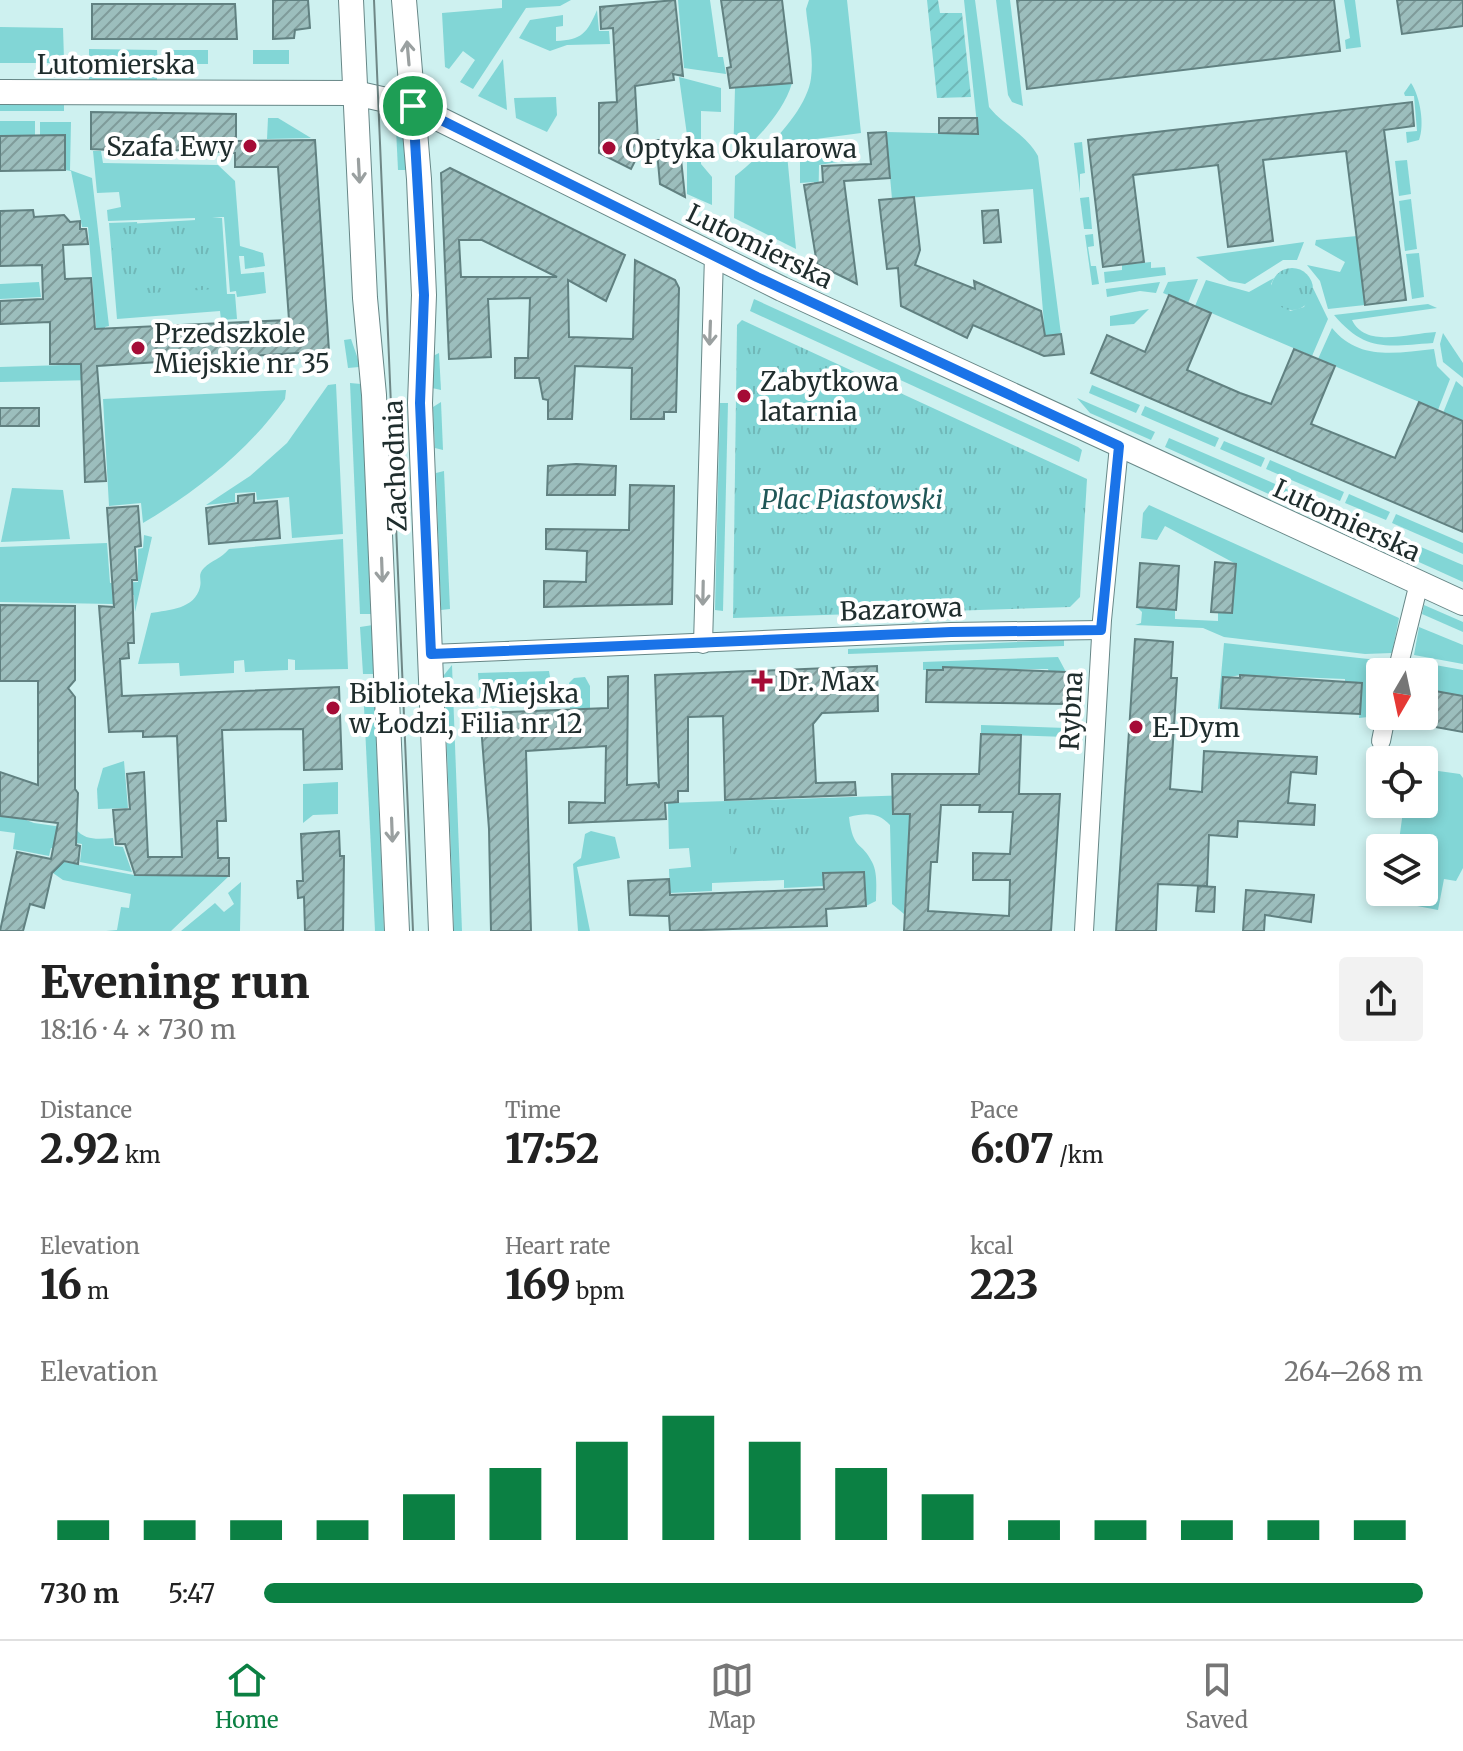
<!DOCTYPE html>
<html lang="en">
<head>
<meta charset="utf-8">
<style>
  body { margin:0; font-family:Merriweather,serif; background:#f2f2f2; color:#222; height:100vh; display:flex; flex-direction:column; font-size:30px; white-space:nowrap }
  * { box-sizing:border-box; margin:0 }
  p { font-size:26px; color:#767676 }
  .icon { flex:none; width:44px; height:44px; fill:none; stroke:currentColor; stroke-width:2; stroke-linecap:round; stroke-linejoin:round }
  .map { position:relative; height:931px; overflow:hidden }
  .panel { display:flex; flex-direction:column; background:#fff; flex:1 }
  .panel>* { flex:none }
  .needle { width:52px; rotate:189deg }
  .tools { position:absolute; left:1366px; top:658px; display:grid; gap:16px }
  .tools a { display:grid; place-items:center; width:72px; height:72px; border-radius:8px; background:#fff; box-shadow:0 4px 12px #0003; font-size:40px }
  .pin { position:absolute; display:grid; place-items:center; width:68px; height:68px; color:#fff; margin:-34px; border:4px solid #fff; border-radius:50%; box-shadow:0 2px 8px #0007 }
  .round { display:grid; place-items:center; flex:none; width:84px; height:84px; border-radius:8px; background:#f2f2f2 }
  .headline { display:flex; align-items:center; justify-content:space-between; height:136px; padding:0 40px }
  h1 { font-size:44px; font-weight:800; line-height:60px }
  .metrics { display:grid; grid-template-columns:repeat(3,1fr); gap:12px; height:136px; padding:8px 40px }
  .metrics div { display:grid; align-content:center }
  .metrics b { font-size:40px; font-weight:800 }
  .metrics small { font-size:22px; font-weight:400 }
  .metrics p { font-size:22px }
  .chart { height:224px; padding:16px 40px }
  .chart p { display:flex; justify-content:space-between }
  .chart svg { width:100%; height:144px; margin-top:8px; stroke:#0b8043; stroke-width:6 }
  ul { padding:0 40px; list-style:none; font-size:26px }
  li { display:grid; grid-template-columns:128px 96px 1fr; align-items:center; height:60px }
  li i { height:20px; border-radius:10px; background:#0b8043 }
  .tab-bar { display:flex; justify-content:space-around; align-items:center; height:112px; border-top:2px solid #e0e0e0; background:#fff; font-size:22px; color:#767676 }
  .tab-bar a { display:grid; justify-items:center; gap:4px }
  .tab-bar .selected { color:#0b8043 }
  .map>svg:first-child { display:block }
  .grass { fill:#82d6d6 }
  .park { fill:url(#park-tufts) }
  .garden { fill:url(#garden-furrows) }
  .building { fill:url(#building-hatch); stroke:#618181; stroke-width:2; fill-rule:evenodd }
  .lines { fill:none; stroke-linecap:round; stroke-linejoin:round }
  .street-casing { stroke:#678787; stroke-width:20 }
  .secondary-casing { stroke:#678787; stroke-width:26 }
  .street { stroke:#fff; stroke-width:18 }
  .secondary { stroke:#fff; stroke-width:24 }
  .tram { stroke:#6f8786; stroke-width:2 }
  .oneway { stroke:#9aa0a0 }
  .route-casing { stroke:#fff; stroke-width:16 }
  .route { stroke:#1a73e8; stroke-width:10 }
  .poi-dot { fill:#a50b36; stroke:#fff; stroke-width:3 }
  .labels { text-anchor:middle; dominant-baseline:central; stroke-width:8; stroke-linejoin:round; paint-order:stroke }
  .street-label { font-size:26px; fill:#1f2d2d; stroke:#fff }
  .poi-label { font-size:26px; fill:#1f2d2d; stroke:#fff; text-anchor:start }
  .park-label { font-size:26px; font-style:italic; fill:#205757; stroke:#fff }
</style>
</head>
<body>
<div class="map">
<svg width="1463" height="931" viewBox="0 0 1463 931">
  <defs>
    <pattern id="park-tufts" width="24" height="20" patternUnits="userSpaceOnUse" patternTransform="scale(2)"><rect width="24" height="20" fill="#82d6d6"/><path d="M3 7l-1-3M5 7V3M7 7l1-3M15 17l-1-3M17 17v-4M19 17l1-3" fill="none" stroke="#70b8b8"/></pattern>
    <pattern id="garden-furrows" width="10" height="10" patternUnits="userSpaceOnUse" patternTransform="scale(2)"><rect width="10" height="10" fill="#82d6d6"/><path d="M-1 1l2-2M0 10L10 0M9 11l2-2" fill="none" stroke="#70b8b8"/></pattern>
    <pattern id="building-hatch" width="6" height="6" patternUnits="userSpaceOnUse" patternTransform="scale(2)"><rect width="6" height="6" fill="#9cbebd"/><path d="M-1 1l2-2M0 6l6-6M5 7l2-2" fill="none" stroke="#7f9b9a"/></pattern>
  </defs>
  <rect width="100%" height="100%" fill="#cef1f0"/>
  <g class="grass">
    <polygon points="502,0 571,0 560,6 526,8 473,89 460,82 475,60 463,51 449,69 445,67 442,13 502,8"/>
    <polygon points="678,0 710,0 718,57 723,57 726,74 684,68"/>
    <path d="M809 0H847L861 133 801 141 787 154 796 249 734 218 735 176C761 156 807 112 811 78 814 56 808 31 806 9Z"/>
    <path d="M964 0H975L989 107C1004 126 1026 134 1038 156L1061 334 1045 336 1033 189 892 199 886 132 978 134Z"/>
    <polygon points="996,0 1010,0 1023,106 1012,102 1008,95"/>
    <polygon points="1344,0 1355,0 1361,47 1346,49 1345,40 1350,38"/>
    <path d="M597 10 599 31H609L610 44 567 45 550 51 519 38 530 20 563 15V26L556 27V41C582 40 587 33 597 10Z"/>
    <polygon points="0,27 63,28 64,59 61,63 0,63"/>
    <polygon points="89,49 157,50 158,64 89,63"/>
    <rect x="166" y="50" width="42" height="14"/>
    <rect x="253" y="50" width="36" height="14"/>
    <polygon points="503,59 507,110 478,96"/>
    <polygon points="89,73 157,75 157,83 89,82"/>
    <polygon points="679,77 721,88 721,112 701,111 701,164 712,177 712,205 687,194 687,135"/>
    <path d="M792 83C783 114 755 140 733 162L735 88Z"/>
    <path d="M1411 83C1420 96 1425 125 1419 140L1407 143 1406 132 1417 131 1414 96H1405L1404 93Z"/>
    <polygon points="556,97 557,115 547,132 516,118 514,98"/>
    <polygon points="0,103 64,104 64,111 0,111"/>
    <polygon points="268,118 278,118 311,138 267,139"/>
    <rect x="0" y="121" width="35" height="15"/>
    <polygon points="40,122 71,122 70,170 92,178 109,326 105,327 105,338 97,338 88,227 82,227 71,171 65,170 65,136 40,135"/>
    <polygon points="396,129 404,132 407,170 398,170"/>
    <polygon points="1082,142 1085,173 1080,174 1080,193 1074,143"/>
    <polygon points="93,151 101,151 103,163 218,165 235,181 240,246 263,253 265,266 245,269 244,256 239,256 241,274 264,272 266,293 237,297 236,291 230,292 224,217 212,217 222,218 227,294 235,294 237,319 221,320 220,311 117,319 109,223 137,222 138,232 195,252 195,218 108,221 107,210 121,207 119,192 97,193"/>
    <polygon points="833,152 838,162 819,165 818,222 814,182 800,183 800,160 805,155"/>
    <polygon points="1407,160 1411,194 1399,196 1395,161"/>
    <polygon points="1089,197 1092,229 1084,229 1080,198"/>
    <polygon points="1411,199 1417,249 1405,251 1399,201"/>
    <polygon points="1093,234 1094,246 1088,247 1091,266 1096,266 1099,284 1092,285 1085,235"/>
    <polygon points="1357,236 1365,305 1328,309 1320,281 1307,265 1340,272 1345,262 1315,245 1316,240"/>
    <polygon points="1304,242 1297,260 1283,260 1245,284 1229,281 1196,257"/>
    <polygon points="1419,253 1424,297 1412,299 1406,254"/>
    <polygon points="1151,262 1151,268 1165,267 1166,275 1105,283 1104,272 1122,270 1122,265"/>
    <polygon points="1274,278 1271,284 1290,311 1304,307 1313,288 1328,319 1312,356 1195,306 1206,280 1249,292"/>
    <polygon points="1198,279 1188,303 1163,293 1168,282"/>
    <polygon points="39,282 41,297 0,299 0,284"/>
    <polygon points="1160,282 1156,293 1140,291 1107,297 1106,289"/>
    <polygon points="754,299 1078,447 1082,450 1079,462 750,311"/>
    <path d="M1428 304 1437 308 1352 320C1366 349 1410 333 1436 332L1433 343C1388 346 1366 353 1334 315Z"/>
    <polygon points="1149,309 1134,324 1110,326 1110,316"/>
    <path d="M1332 328C1359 361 1396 353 1434 349L1437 366 1450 379 1438 410 1318 359Z"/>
    <polygon points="1443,333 1463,363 1463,378 1443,362 1440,344"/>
    <polygon points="351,339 360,365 359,367 348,368 344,340"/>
    <polygon points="439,353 441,390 432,388 433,356"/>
    <polygon points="95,364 96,380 0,382 0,367"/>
    <polygon points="1456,381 1463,387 1463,421 1443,413"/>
    <polygon points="350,383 361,384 371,614 360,614"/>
    <polygon points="336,384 343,534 292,538 289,497 257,500 256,492 235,493 235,502 206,505 250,476 287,443 328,385"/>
    <polygon points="1092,385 1140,405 1136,413 1089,393"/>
    <path d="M286 390 285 399C249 450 197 491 143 523L141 503 109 506 103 399Z"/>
    <polygon points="1077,398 1155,432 1151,440 1090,413"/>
    <polygon points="441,402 443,450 435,448 433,407"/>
    <polygon points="720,403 728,403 723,611 715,610"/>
    <polygon points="1145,406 1219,438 1215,447 1141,415"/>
    <polygon points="1169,438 1458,563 1463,565 1463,582 1165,447"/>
    <polygon points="1224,441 1265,458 1261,467 1220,449"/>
    <polygon points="1270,460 1344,492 1340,501 1266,469"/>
    <polygon points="444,471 450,609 441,610 436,473"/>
    <polygon points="12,488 63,490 70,539 1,542"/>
    <polygon points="1349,494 1390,512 1386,520 1345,503"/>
    <polygon points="1149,505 1399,618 1392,653 1365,654 1224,637 1203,628 1135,625 1141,623 1142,612 1137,607 1175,610 1175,619 1218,621 1218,612 1232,613 1236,564 1165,526 1157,540 1141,538 1143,513"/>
    <polygon points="1396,514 1463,543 1463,554 1392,523"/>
    <polygon points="144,535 152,537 135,612 134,595 113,595 113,604 0,602 0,547 107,543 110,583 138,582 138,549 143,548"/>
    <path d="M343 539 348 669 295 670V660L288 659V670L245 672 244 660 234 661V673L180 676 179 663 138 664 151 613C169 610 195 609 200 587 202 579 197 575 204 568 212 560 221 559 229 549Z"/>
    <polygon points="1424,605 1463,622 1463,632 1422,614"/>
    <polygon points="373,625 374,674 363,674 360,627"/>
    <polygon points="1419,627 1463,645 1463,664 1414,655"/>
    <polygon points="1064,640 1064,646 848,654 848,649"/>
    <polygon points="1224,643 1386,661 1387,672 1380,672 1379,706 1368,717 1359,718 1362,683 1345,682 1345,679 1241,675 1223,678 1221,708 1218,709"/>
    <polygon points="1058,657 1066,672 1049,672 1048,669 923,670 923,662"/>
    <polygon points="1413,661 1463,670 1463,696 1424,689 1424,672 1407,672"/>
    <polygon points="452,665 462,931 454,931 444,675"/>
    <polygon points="549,671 554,700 480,702 478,673"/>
    <polygon points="585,677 590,686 590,709 570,710 569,683 574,678"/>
    <polygon points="374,685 384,931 375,931 363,686"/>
    <polygon points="981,725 1066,728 1066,737 981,734"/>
    <polygon points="124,761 128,808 98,809 97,789 103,768"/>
    <polygon points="1424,769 1460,774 1463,778 1463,868 1456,881 1444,879 1438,910 1391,901 1392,892 1424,892 1424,848 1398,848 1404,804 1424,804"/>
    <polygon points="338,782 338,814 313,815 303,823 303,784"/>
    <path d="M911 795 904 914 892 904 890 825C878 812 866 813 849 817 853 851 862 841 872 862 878 873 876 889 876 901L866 906 864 872 824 873V886L784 888V880L712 883V891L670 893 669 869 691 867 689 848 669 849 668 803Z"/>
    <path d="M0 810 34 823 76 829C85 841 99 839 113 838L114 846 123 847 132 872 80 862 82 844 64 841 61 850 51 848 49 856 13 849 15 833 0 831Z"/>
    <polygon points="591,831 615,837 620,858 577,867 590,931 578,931 573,864 581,858 585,834"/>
    <polygon points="59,861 134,875 229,876 171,931 106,931 117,930 121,907 129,908 131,894 63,880 53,873"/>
    <polygon points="241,882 240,931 181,931 215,903 224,912 234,904 228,893"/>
  </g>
  <g class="park">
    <polygon points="213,219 217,289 116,295 110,225"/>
    <circle cx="1292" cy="289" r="21"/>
    <polygon points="742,320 1087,479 1080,597 1070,607 733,618 737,325"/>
    <polygon points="1410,355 1430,363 1432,377 1398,363"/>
    <polygon points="783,807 807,810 814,825 816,866 766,857 731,858 728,809"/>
  </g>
  <polygon class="garden" points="927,0 938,0 940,13 962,13 971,97 937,98"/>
  <g class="building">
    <polygon points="273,0 308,0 310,28 295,30 294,38 273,39"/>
    <polygon points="675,0 683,76 673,74 674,80 635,86 638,141 645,141 631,169 599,153 599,103 617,102 613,28 601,29 600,7"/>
    <polygon points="721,0 782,0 792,83 730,88 727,68 731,67"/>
    <polygon points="1017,0 1334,0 1340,51 1027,89"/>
    <polygon points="1397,0 1463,0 1463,26 1402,34"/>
    <polygon points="92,4 235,4 237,39 92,39"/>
    <polygon points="1412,102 1414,126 1384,130 1406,300 1365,305 1346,151 1263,160 1273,241 1228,247 1218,165 1133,175 1144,262 1103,267 1088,140"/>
    <polygon points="91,112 236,114 236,141 315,140 329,351 97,366 106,481 85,482 81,364 50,364 50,322 0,324 0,301 43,299 42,265 0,266 0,211 33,210 34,217 64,215 70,222 80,221 80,229 86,229 88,244 63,245 65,279 91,278 95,329 289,320 278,167 235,167 235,153 207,151 168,150 164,156 158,150 120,150 114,157 111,150 91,149"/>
    <polygon points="939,118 977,118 978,134 939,133"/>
    <polygon points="886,132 890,178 844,181 857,284 817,264 804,185 823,182 822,166 871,164 868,133"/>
    <polygon points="65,135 65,170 0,171 0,136"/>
    <polygon points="656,140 679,140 685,197 660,184"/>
    <path d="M450 168 625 255 606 301 568 280 569 337 633 339 635 260 675 280 679 288 676 412H664V419H631L632 368 575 366 572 419H548V400L543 399 539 378H515V358H528L530 298 488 299 491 357 449 359 441 173ZM459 240H482L557 277H461Z"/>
    <polygon points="914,197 920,250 915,265 975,289 974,281 1041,311 1045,336 1061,334 1064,354 1044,356 973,325 967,338 901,306 898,268 887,269 879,200"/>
    <polygon points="998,210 1001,242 984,243 982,211"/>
    <polygon points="1169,295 1211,313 1187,370 1240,393 1271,404 1294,349 1335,366 1311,424 1395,458 1419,402 1463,421 1463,532 1091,373 1107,335 1145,352"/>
    <rect x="0" y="408" width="39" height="18"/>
    <polygon points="576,464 616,466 615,495 547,495 548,466"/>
    <polygon points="630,485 674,486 672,604 544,607 544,581 586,582 587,551 546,549 546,529 629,530"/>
    <polygon points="254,494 254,503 277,501 280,538 209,544 206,508 238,503 238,496"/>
    <polygon points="138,506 141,546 135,547 137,580 132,580 134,643 128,643 129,658 120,659 122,696 339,687 342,769 304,770 303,729 222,730 226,821 217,821 218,858 229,858 229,876 135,875 125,844 116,844 113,810 130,809 127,774 144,772 148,857 182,857 177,736 143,737 143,731 109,732 99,606 114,607 107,508"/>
    <polygon points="1215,562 1236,564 1232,613 1211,612"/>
    <polygon points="1140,563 1179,566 1176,610 1137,607"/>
    <polygon points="0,605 75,606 75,680 68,688 75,697 75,789 78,793 76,845 80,846 78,864 64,861 52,873 44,908 30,904 23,931 0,931 17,852 51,859 58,823 0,816 0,772 38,785 38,681 0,681"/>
    <polygon points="1135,639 1173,642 1171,678 1177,678 1170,789 1202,792 1204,751 1317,757 1316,774 1291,772 1288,803 1315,805 1314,825 1238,821 1237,837 1209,835 1207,886 1158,884 1156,931 1116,931"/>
    <polygon points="877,666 878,711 822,713 813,724 816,783 855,782 856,795 725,800 723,716 688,717 688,791 678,791 678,802 665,803 666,819 569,823 569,802 605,803 606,746 526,751 531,931 491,931 489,829 480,713 608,708 608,677 628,676 627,785 656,783 659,788 655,675"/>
    <polygon points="943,667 1066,672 1065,704 926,702 927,670 943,670"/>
    <polygon points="1240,675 1362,683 1360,714 1221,708 1223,677 1240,678"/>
    <polygon points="1424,689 1463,696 1463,732 1424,725"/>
    <path d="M981 734 1021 735 1019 794H1060L1051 931H904L910 814H893L892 774H979ZM941 805H980L979 812H1013L1010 854 973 853V880H1010L1009 916 928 911 931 862H937Z"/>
    <polygon points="339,831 340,856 344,856 343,931 305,931 304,897 298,898 297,881 303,881 301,834"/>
    <polygon points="864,872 866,906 826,909 827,926 670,931 669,916 630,915 628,881 669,879 670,895 824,889 823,873"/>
    <polygon points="1198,886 1215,887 1214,912 1196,911"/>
    <polygon points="1246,890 1314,895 1311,922 1265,915 1264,931 1243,931"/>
  </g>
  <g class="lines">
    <g class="street-casing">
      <g id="street">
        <polyline points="703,644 714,255"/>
        <polyline points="431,654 951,632 1101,630"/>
        <polyline points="1397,672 1419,583"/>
        <polyline points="1381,741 1386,716"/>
        <polyline points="1084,931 1102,620 1119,446"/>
      </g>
    </g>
    <g class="secondary-casing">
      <g id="secondary">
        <polyline points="351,0 365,298 374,395 397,931"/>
        <polyline points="404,0 419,179 424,295 420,403 441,931"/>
        <polyline points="0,92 355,93 413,106 782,289 1463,603"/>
      </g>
    </g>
    <use href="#street" class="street"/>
    <use href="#secondary" class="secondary"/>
    <polyline class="tram" points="374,0 413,931"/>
  </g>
  <defs><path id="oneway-shaft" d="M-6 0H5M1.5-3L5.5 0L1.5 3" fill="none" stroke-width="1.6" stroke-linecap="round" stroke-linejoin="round" transform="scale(2)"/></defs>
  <g class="oneway">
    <use href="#oneway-shaft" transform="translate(408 53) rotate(-95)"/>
    <use href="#oneway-shaft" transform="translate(359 171) rotate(87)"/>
    <use href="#oneway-shaft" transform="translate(710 333) rotate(92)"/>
    <use href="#oneway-shaft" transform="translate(382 570) rotate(88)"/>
    <use href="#oneway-shaft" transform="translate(703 593) rotate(91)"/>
    <use href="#oneway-shaft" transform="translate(392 830) rotate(88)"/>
  </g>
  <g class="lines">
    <g class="route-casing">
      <polygon id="route" points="413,106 757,277 1119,446 1101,630 951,632 431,654 420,403 424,295"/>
    </g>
    <use href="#route" class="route"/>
  </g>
  <g class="poi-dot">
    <circle cx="250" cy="146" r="8"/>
    <circle cx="609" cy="148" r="8"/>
    <circle cx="138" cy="348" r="8"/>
    <circle cx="744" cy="396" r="8"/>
    <path d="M758 669h8v8h8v8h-8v8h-8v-8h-8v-8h8z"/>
    <circle cx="333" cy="708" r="8"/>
    <circle cx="1136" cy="727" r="8"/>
  </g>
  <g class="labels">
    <g class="street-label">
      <text x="116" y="64">Lutomierska</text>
      <text transform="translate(760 246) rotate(26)">Lutomierska</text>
      <text transform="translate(395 466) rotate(-92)">Zachodnia</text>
      <text transform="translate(1347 520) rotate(25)">Lutomierska</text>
      <text transform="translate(901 609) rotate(-2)">Bazarowa</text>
      <text transform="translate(1071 711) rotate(-87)">Rybna</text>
    </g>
    <g class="poi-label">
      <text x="234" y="146" text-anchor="end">Szafa Ewy</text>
      <text x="625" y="148">Optyka Okularowa</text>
      <text x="154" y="333">Przedszkole<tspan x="154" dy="30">Miejskie nr 35</tspan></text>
      <text x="760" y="381">Zabytkowa<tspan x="760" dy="30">latarnia</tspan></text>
      <text x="778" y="681">Dr. Max</text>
      <text x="349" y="693">Biblioteka Miejska<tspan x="349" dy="30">w Łodzi, Filia nr 12</tspan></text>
      <text x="1152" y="727">E-Dym</text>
    </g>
    <g class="park-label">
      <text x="852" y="499">Plac Piastowski</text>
    </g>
  </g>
</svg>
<div class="tools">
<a><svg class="needle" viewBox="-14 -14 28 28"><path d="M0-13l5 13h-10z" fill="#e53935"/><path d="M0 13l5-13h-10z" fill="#767676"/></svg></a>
<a><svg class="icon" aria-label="locate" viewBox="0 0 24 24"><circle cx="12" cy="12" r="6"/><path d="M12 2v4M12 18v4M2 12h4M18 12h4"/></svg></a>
<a><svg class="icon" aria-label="layers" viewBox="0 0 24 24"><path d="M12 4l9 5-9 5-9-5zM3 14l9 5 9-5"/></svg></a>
</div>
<div class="pin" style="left:413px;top:106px;background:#1e9e55"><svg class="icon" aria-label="arrive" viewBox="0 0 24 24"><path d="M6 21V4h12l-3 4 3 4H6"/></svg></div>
</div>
<section class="panel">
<div class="headline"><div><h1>Evening run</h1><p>18:16 · 4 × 730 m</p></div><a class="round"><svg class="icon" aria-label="share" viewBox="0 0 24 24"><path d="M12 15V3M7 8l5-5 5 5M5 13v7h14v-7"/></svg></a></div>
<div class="metrics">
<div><p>Distance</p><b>2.92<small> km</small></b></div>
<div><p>Time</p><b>17:52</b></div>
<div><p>Pace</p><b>6:07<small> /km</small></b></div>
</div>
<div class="metrics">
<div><p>Elevation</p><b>16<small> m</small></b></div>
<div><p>Heart rate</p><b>169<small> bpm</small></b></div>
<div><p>kcal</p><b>223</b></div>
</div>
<div class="chart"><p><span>Elevation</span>264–268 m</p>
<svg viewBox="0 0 160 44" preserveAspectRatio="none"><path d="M5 44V38M15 44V38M25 44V38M35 44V38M45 44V30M55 44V22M65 44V14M75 44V6M85 44V14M95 44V22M105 44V30M115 44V38M125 44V38M135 44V38M145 44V38M155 44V38"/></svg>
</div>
<ul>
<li><b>730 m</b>5:47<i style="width:100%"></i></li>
</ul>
</section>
<nav class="tab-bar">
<a class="selected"><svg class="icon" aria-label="home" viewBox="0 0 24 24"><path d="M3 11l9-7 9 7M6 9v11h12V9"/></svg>Home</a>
<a><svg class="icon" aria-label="map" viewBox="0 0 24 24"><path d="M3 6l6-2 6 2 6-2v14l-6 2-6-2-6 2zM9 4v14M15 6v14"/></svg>Map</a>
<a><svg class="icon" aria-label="saved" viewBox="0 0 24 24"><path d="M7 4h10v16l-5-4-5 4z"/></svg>Saved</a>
</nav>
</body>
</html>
